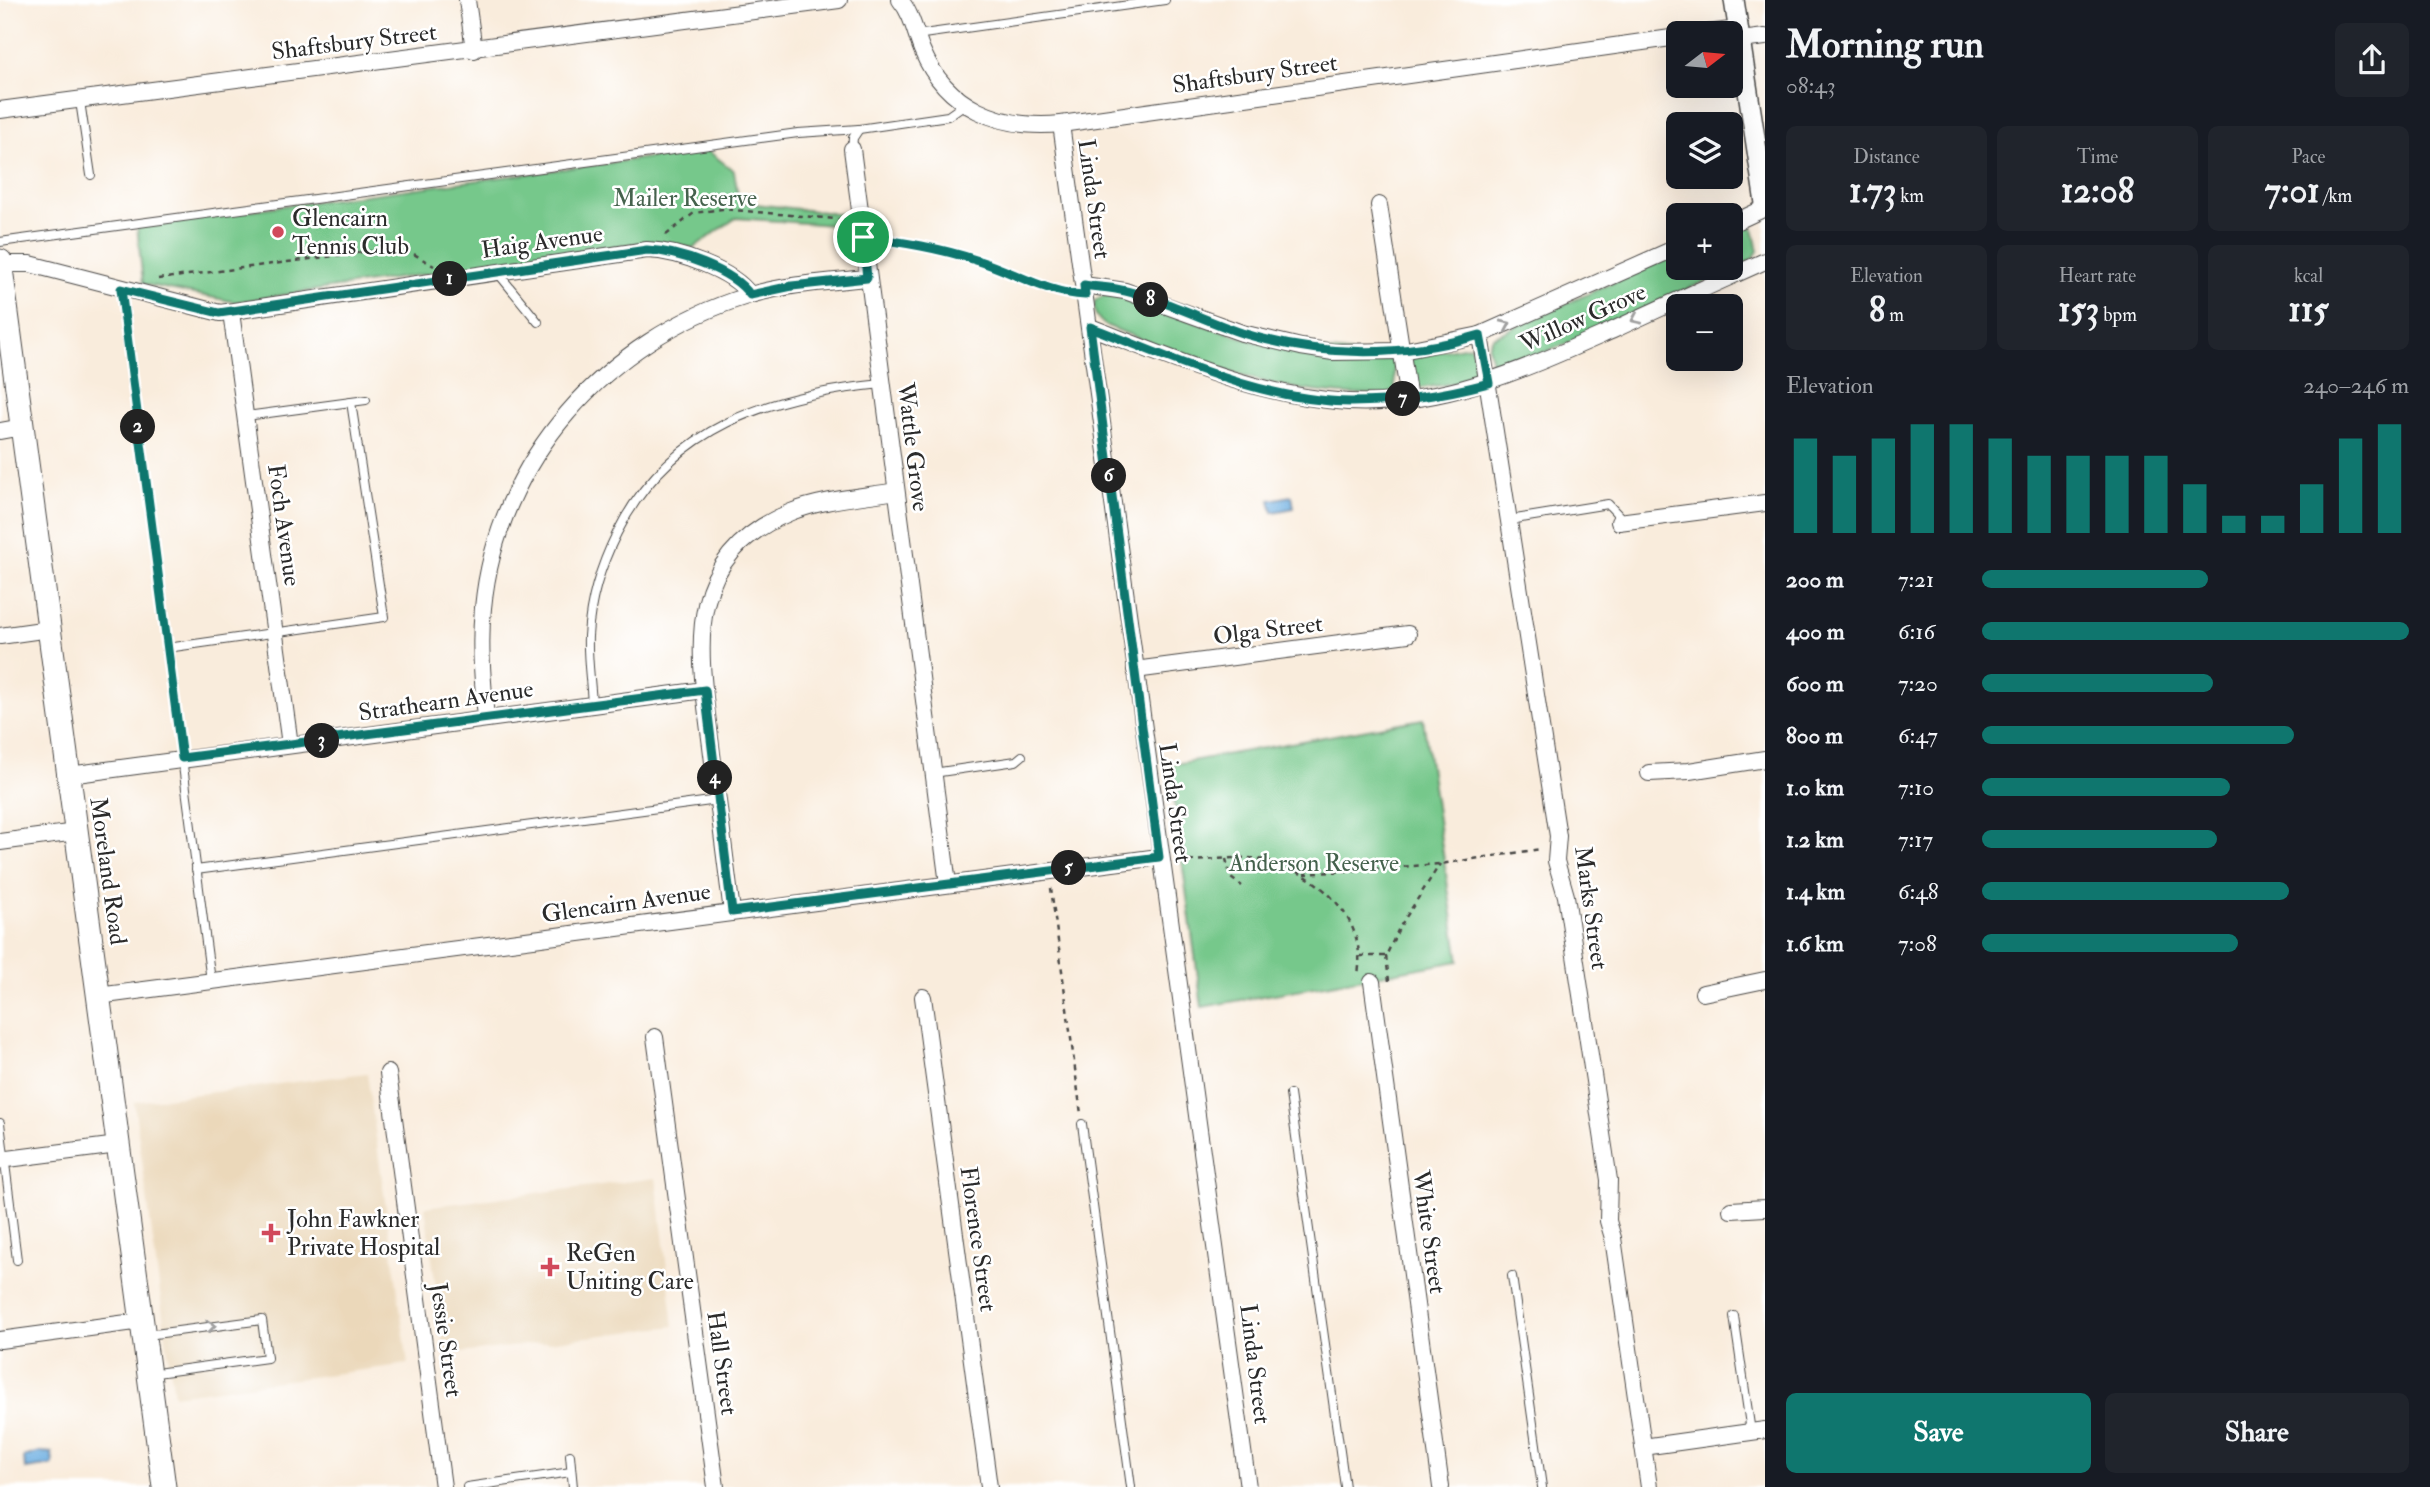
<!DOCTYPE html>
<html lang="en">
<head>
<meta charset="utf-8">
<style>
  body { margin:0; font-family:"IM FELL Double Pica",serif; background:#20242c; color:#f1f3f6; height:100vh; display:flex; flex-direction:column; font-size:26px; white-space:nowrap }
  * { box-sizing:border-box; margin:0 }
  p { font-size:23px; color:#9ea1a6 }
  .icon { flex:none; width:38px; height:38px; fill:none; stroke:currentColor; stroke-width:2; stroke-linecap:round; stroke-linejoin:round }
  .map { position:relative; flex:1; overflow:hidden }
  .sheet { display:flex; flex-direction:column; background:#171b24; width:665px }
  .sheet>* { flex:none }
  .needle { width:46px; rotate:74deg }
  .controls { position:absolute; left:1666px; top:21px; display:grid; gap:14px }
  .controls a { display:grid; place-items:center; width:77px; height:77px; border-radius:10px; background:#171b24; box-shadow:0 7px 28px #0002; font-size:35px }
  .pin { position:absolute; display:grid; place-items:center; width:60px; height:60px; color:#fff; margin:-30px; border:4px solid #fff; border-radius:50%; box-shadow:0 2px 7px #0007 }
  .km { position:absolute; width:35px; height:35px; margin:-18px; border-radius:50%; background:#222; color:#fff; font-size:19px; line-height:35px; text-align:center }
  .round { display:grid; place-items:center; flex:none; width:74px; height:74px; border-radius:10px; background:#20242c }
  .headline { display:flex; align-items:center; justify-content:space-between; height:119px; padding:0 21px }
  h1 { font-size:38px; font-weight:800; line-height:52px }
  .stats { display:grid; grid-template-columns:repeat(3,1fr); gap:10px; height:119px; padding:7px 21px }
  .stats div { display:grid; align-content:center; border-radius:10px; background:#20242c; text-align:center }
  .stats b { font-size:35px; font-weight:800 }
  .stats small { font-size:19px; font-weight:400 }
  .stats p { font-size:19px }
  .chart { height:196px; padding:14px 21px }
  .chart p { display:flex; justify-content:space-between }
  .chart svg { width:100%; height:126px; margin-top:7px; stroke:#0f766e; stroke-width:6 }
  .button { display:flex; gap:14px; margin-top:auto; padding:14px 21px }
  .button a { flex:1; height:80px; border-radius:10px; background:#0f766e; color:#fff; font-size:28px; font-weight:800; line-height:80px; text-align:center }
  .button a+a { background:#20242c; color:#f1f3f6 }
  ul { padding:0 21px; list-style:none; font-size:23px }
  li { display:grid; grid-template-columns:112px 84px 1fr; align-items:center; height:52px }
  li i { height:18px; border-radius:9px; background:#0f766e }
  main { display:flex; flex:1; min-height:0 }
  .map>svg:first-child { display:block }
  .built { fill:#ebd8ba }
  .green { fill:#76c88b; stroke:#507a5b; stroke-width:2 }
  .water { fill:#6caee1; stroke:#4c6c86; stroke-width:2 }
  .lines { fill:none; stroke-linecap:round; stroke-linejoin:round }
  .service-casing { stroke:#4a4846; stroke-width:10 }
  .minor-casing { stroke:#4a4846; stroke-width:18 }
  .tertiary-casing { stroke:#4a4846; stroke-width:22 }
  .secondary-casing { stroke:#4a4846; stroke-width:25 }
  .path { stroke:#4a4846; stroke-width:2.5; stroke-dasharray:5 5; stroke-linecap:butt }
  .service { stroke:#fff; stroke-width:8 }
  .minor { stroke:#fff; stroke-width:16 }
  .tertiary { stroke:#fff; stroke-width:19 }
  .secondary { stroke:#fff; stroke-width:23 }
  .oneway { stroke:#a0a0a0 }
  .route-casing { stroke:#fff; stroke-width:14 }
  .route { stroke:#0f766e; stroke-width:9 }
  .poi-dot { fill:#d1495b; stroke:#fff; stroke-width:2.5 }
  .labels { text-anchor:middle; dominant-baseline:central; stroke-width:5; stroke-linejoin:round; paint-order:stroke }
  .street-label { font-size:24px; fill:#2b2b2b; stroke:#fff }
  .park-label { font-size:24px; fill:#45624d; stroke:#fff }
  .poi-label { font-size:24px; fill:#2b2b2b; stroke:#fff; text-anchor:start }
</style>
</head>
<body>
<main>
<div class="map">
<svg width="1765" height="1487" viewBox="0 0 1765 1487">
  <rect width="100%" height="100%" fill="#fff"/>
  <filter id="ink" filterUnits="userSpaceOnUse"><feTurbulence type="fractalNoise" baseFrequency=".0143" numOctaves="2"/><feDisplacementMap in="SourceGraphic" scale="14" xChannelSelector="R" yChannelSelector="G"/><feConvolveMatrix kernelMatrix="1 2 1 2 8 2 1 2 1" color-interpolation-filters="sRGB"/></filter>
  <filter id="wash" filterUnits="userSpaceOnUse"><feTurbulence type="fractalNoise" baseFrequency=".00686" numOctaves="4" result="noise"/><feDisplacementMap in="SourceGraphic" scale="28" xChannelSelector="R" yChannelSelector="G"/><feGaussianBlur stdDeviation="1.57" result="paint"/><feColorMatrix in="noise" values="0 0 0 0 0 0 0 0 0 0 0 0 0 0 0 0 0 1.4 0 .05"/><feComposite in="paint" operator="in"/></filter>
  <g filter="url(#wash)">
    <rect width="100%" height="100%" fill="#f9ecdc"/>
    <g class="built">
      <polygon points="367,1073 408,1364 174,1395 134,1102"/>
      <polygon points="656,1178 674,1326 445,1355 425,1207"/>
    </g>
    <g class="green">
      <polygon points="707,150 734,171 739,202 858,216 859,227 736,218 693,248 653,241 235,302 143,284 137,225"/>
      <polygon points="1745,224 1753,228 1758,251 1752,260 1574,341 1494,371 1488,346 1493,337 1678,253 1678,268 1731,268 1731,230"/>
      <path d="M1109 293 1259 343 1390 358 1394 366 1395 390 1389 394C1282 400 1202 363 1105 325 1095 317 1093 312 1095 300Z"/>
      <polygon points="1469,346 1473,351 1476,380 1416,389 1409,362 1413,356"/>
      <polygon points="1423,719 1459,961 1202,1007 1169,765"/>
    </g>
    <g class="water">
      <polygon points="1292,496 1294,508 1273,512 1270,500"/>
      <polygon points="40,1452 52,1453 53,1465 25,1469 24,1457"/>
    </g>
  </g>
  <g filter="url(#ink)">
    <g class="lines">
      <g class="service-casing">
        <g id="service">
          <polyline points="916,35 1165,0"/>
          <polyline points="80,101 91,175"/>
          <polyline points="852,149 853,138 859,129 948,116 965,104"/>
          <polyline points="0,242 798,133 859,129"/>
          <polyline points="498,273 538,322"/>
          <polyline points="121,289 211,981"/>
          <polyline points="351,402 366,400"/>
          <polyline points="1509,520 1608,504 1624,521"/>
          <polyline points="167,648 384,617 351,402 246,416"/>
          <path d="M592 705C591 682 587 658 588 636 590 600 601 565 617 533 670 426 770 395 882 384"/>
          <polyline points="933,773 1016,761 1022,756"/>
          <polyline points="196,870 718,800"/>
          <polyline points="1290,1094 1345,1487"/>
          <polyline points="0,1123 17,1260"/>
          <polyline points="1082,1124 1131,1487"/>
          <polyline points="1512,1276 1542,1487"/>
          <polyline points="1734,1316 1751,1432"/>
          <polyline points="147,1335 262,1320 267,1358 149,1374"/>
          <polyline points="570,1455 573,1487"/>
          <polyline points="467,1487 571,1472"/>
        </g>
      </g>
      <g class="minor-casing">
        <g id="minor">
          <polyline points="467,0 474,50"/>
          <path d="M900 0C912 14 915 33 922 50 946 108 1001 130 1061 124L1678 37"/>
          <polyline points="1707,33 1739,29"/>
          <polyline points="1741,40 1765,37"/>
          <polyline points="0,110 839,0"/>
          <polyline points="1061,124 1248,1487"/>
          <polyline points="852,149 948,884"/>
          <polyline points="1379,205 1409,399"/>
          <polyline points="1731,224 1765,208"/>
          <path d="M0 264H30L220 313 647 250C677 251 733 270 750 295"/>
          <polyline points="1084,285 1125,291 1242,333 1301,347 1333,352 1402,351 1480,335 1678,247"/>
          <polyline points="231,312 290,745"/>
          <path d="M1090 327C1173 359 1257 396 1348 402 1443 407 1527 368 1611 331 1662 307 1714 284 1765 261"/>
          <polyline points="1480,335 1558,836 1556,861 1566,896 1609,1180 1608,1221 1613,1238 1649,1487"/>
          <polyline points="0,431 22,427"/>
          <polyline points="1619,522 1765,503"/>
          <polyline points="0,636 49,629"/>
          <polyline points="1135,670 1408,634"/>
          <path d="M486 719C483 682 479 646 483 608 497 460 607 339 747 296 786 284 827 282 867 278"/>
          <polyline points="1649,773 1689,771 1765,759"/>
          <polyline points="69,775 704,690"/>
          <polyline points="0,842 76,832"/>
          <path d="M732 912C725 859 719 806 712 754 700 656 677 559 791 512 823 499 862 497 896 491"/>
          <polyline points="1372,982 1441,1487"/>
          <polyline points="1703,993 1765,980"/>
          <polyline points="98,996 1159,857"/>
          <polyline points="923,997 989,1487"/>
          <polyline points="655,1037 716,1487"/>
          <polyline points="388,1073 443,1487"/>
          <polyline points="0,1160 118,1145"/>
          <polyline points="1731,1210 1765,1208"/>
          <polyline points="0,1340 142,1321"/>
          <polyline points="1643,1447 1765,1430"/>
        </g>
      </g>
      <g class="tertiary-casing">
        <polyline id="tertiary" points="1734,0 1765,203"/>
      </g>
      <g class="secondary-casing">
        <polyline id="secondary" points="0,261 164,1487"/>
      </g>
      <g class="path">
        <polyline points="666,235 694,213 722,209 847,220"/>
        <polyline points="880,239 979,261 1068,294"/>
        <polyline points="158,279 402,247 434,266"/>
        <polyline points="1226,859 1231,878 1242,886"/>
        <path d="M1179 861C1207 862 1237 854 1265 860 1316 871 1368 918 1358 974"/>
        <polyline points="1304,874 1440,864 1541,849"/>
        <polyline points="1051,888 1081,1114"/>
        <polyline points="1360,956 1386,956 1399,928 1440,864"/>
        <polyline points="1386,956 1389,981"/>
      </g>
      <use href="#service" class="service"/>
      <use href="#minor" class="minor"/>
      <use href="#tertiary" class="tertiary"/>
      <use href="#secondary" class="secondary"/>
    </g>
    <defs><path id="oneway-chevron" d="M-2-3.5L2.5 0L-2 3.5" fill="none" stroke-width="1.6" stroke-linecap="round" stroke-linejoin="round" transform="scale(1.75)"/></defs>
    <g class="oneway">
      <use href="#oneway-chevron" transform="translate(1636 319) rotate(156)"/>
      <use href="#oneway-chevron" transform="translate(1506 325) rotate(-24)"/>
      <use href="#oneway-chevron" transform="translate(211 1326) rotate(-8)"/>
    </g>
  </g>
  <g class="lines" filter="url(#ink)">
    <g class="route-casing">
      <path id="route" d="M863 237C902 242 941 248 979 261 1014 272 1048 294 1085 295L1084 285C1094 287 1105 287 1116 289 1159 297 1201 319 1242 333 1321 357 1401 358 1480 335L1489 383C1444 395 1398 402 1351 402 1261 401 1172 358 1090 327L1159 857 732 912 705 690 182 758 121 289 219 313 647 250C677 251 733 270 750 295L792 286 867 278Z"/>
    </g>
    <use href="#route" class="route"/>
  </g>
  <g class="poi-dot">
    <circle cx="278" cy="232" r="7"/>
    <path d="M267.5 1222.5h7v7h7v7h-7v7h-7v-7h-7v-7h7z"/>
    <path d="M546.5 1256.5h7v7h7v7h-7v7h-7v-7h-7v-7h7z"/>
  </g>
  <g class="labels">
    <g class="street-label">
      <text transform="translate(354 42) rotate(-7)">Shaftsbury Street</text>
      <text transform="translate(1255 74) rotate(-8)">Shaftsbury Street</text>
      <text transform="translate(1094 199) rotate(82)">Linda Street</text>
      <text transform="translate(542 242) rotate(-8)">Haig Avenue</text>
      <text transform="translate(1583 318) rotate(-24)">Willow Grove</text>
      <text transform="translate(913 447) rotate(83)">Wattle Grove</text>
      <text transform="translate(284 525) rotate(82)">Foch Avenue</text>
      <text transform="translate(1268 630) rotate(-7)">Olga Street</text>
      <text transform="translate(446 701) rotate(-8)">Strathearn Avenue</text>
      <text transform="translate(1175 803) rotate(82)">Linda Street</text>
      <text transform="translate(108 871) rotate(82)">Moreland Road</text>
      <text transform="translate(626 903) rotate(-8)">Glencairn Avenue</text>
      <text transform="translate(1591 908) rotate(82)">Marks Street</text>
      <text transform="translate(1429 1232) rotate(82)">White Street</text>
      <text transform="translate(978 1239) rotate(82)">Florence Street</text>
      <text transform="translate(446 1340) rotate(82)">Jessie Street</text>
      <text transform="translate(722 1363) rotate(82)">Hall Street</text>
      <text transform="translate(1255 1364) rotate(83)">Linda Street</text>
    </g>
    <g class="park-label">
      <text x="685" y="198">Mailer Reserve</text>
      <text x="1314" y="863">Anderson Reserve</text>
    </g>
    <g class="poi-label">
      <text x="292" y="218">Glencairn<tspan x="292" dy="28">Tennis Club</tspan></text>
      <text x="287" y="1219">John Fawkner<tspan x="287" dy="28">Private Hospital</tspan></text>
      <text x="566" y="1253">ReGen<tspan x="566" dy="28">Uniting Care</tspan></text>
    </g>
  </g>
</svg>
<div class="controls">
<a><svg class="needle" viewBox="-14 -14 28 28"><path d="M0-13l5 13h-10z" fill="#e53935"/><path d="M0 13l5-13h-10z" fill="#9ea1a6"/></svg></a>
<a><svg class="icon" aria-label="layers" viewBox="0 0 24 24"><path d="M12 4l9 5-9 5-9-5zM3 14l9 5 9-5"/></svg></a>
<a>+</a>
<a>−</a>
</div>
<div class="pin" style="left:863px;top:237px;background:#1e9e55"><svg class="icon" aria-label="arrive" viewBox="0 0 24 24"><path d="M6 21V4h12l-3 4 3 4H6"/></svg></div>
<b class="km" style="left:450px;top:279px">1</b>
<b class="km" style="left:138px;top:427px">2</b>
<b class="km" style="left:322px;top:741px">3</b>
<b class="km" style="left:715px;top:778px">4</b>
<b class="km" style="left:1069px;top:868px">5</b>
<b class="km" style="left:1109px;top:476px">6</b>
<b class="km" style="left:1403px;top:399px">7</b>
<b class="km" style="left:1151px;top:300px">8</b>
</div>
<section class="sheet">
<div class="headline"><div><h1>Morning run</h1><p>08:43</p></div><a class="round"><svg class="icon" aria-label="share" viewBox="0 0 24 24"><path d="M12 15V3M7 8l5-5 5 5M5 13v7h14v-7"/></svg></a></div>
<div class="stats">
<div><p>Distance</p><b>1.73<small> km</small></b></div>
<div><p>Time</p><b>12:08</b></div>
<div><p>Pace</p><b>7:01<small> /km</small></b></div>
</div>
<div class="stats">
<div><p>Elevation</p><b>8<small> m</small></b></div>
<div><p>Heart rate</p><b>153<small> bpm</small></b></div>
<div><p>kcal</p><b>115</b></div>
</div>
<div class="chart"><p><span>Elevation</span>240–246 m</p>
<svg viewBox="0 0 160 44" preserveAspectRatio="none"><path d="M5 44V11M15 44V17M25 44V11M35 44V6M45 44V6M55 44V11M65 44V17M75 44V17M85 44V17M95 44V17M105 44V27M115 44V38M125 44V38M135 44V27M145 44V11M155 44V6"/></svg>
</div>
<ul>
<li><b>200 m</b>7:21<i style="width:53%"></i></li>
<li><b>400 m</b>6:16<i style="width:100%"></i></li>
<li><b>600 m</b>7:20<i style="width:54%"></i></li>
<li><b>800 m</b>6:47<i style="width:73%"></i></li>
<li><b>1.0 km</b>7:10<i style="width:58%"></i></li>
<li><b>1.2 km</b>7:17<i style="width:55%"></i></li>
<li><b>1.4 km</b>6:48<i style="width:72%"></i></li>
<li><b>1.6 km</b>7:08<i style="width:60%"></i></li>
</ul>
<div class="button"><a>Save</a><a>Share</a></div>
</section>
</main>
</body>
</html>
